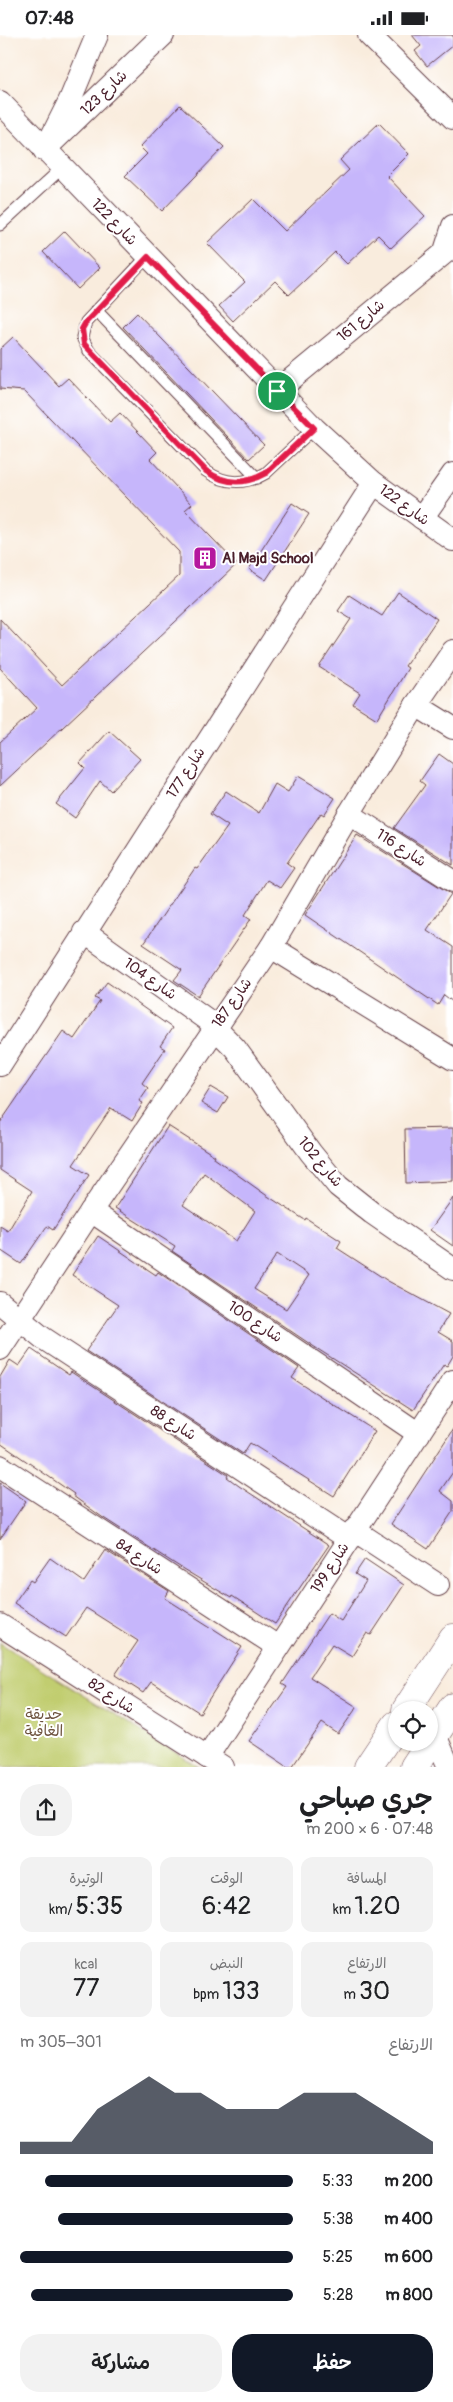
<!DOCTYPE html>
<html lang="ar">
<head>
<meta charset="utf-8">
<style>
  body { margin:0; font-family:Pangolin,"Playpen Sans Arabic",sans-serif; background:#f2f2f2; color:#202124; direction:rtl; height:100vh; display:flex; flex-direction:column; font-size:19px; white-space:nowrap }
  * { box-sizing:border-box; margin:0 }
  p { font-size:16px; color:#757577 }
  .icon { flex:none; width:28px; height:28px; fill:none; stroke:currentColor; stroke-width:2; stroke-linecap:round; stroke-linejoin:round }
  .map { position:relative; height:1732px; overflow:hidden; direction:ltr }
  .drawer { display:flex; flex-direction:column; background:#fff; flex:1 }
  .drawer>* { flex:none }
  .buttons { position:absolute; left:388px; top:1666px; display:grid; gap:10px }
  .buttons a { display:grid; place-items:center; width:50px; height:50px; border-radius:50%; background:#fff; box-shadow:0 1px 4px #0004; font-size:25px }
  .pin { position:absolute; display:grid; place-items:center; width:42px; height:42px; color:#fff; margin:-21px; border:2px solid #fff; border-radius:50%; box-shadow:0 1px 5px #0007 }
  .round { display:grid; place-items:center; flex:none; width:52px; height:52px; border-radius:20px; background:#f2f2f2 }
  .head { display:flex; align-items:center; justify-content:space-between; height:85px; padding:0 20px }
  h1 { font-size:28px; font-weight:600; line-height:38px }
  .metrics { display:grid; grid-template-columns:repeat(3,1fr); gap:8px; height:85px; padding:5px 20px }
  .metrics div { display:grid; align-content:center; border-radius:12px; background:#f2f2f2; text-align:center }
  .metrics b { font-size:25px; font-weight:600 }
  .metrics small { font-size:14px; font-weight:400 }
  .metrics p { font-size:14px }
  .chart { height:140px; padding:10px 20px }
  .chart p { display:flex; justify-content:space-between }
  .chart svg { width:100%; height:90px; margin-top:5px; fill:#111827; opacity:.7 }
  .action { display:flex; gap:10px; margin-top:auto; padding:10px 20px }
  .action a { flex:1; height:58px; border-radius:20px; background:#111827; color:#fff; font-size:20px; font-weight:600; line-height:58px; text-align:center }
  .action a+a { background:#f2f2f2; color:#202124 }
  ul { padding:0 20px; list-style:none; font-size:16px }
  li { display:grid; grid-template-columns:80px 60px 1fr; align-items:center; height:38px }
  li i { height:12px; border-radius:6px; background:#111827 }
  .status { display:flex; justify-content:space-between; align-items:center; height:35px; padding:0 25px; background:#fff; direction:ltr }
  .status svg { height:14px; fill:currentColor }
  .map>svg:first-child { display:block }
  .green { fill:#c1cd6f; stroke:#86764d }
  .building { fill:#c6b6fb; fill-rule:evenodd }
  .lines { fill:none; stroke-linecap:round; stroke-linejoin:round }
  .service-casing { stroke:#643e46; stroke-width:13 }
  .minor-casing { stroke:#643e46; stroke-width:24 }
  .tertiary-casing { stroke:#643e46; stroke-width:29 }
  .service { stroke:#fff; stroke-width:11 }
  .minor { stroke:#fff; stroke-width:22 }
  .tertiary { stroke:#fff; stroke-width:28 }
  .route-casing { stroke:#fff; stroke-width:10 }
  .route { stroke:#e11d48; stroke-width:6 }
  .labels { text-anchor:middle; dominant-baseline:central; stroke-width:4; stroke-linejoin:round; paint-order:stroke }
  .street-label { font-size:15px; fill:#4a1f2b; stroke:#fff }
  .poi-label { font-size:15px; font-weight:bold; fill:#4a1f2b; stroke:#fff; text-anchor:start }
  .park-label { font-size:15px; fill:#6e533f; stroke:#fff }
</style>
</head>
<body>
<div class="status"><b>07:48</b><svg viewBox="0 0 49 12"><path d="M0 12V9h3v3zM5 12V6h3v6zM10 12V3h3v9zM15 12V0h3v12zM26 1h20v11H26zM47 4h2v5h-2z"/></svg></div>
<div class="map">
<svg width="453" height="1732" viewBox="0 0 453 1732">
  <rect width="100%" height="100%" fill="#fff"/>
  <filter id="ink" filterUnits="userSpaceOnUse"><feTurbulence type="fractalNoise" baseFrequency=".02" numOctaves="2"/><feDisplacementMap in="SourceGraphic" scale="10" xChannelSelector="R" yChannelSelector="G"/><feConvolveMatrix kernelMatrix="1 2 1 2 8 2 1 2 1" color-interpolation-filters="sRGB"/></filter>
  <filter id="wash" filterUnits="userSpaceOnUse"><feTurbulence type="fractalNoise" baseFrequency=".0096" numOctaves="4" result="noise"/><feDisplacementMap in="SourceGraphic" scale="20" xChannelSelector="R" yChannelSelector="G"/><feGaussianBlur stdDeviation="1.12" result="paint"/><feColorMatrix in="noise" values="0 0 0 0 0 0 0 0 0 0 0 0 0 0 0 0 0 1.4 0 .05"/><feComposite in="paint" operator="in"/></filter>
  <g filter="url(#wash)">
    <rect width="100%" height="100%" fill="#f9ecdd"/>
    <polygon class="green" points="0,1608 199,1732 0,1732"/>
    <g id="blocks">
      <g class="building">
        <polygon points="412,0 453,0 453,10 427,31 415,16 421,11"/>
        <polygon points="180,70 224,112 162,176 125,141 147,119 140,112"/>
        <polygon points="379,88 409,119 387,141 425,181 391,213 378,200 347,229 335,217 289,260 275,246 233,286 219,271 245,247 207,208 253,164 285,196 349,135 340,125"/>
        <polygon points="65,196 100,233 78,254 43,217"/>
        <polygon points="137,278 264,410 249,424 123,292"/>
        <polygon points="13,302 59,351 68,343 110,387 120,378 157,417 150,424 192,469 185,475 237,529 0,751 0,707 37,673 0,633 0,584 62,650 179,541 179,517 24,356 0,354 0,314"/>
        <polygon points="292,468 309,479 266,545 249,534"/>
        <polygon points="398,557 437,584 405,631 408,633 377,684 353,669 360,658 319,632 351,584 338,576 349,560 382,581"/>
        <polygon points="109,696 140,724 111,756 100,746 75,783 56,769 85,733 80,728"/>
        <polygon points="439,719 453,729 453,830 394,793 425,750 420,746"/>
        <polygon points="298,741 335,763 324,780 321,778 287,828 294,833 280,853 267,845 245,880 251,884 198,961 174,945 182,935 143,909 195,833 197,834 228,791 210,779 226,756 259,778 275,749 288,757"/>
        <polygon points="357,800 451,859 427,895 453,912 453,967 444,960 438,970 305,880"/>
        <polygon points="107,947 172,993 160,1011 165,1014 142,1048 148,1053 139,1066 143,1068 132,1086 111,1073 73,1130 89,1140 53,1195 47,1191 21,1229 0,1215 0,1191 8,1196 32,1156 0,1135 0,1088 63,996 74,1004 100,966 95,963"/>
        <polygon points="211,1052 228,1062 218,1078 201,1068"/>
        <path d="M168 1091 215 1121 214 1123 266 1160 305 1185 306 1183 341 1206 337 1213 388 1246 449 1279 438 1297 453 1306V1321L447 1331 444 1329 413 1375 313 1311 172 1216 175 1211 115 1173ZM204 1138 255 1176 236 1206 183 1170ZM277 1219 309 1240 286 1274 254 1254Z"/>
        <polygon points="453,1093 453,1146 406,1148 405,1094"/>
        <polygon points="453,1163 453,1211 430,1195"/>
        <polygon points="98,1201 147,1234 156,1240 158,1237 299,1333 292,1343 375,1396 334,1461 250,1408 243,1419 86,1316 118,1270 72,1240"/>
        <polygon points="31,1314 69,1340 71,1337 228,1440 227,1442 239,1451 329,1510 275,1589 232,1561 231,1563 183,1534 102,1482 73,1461 74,1459 0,1408 0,1342 10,1325 19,1331"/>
        <polygon points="453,1394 453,1437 440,1456 453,1466 453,1476 428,1514 391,1489"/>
        <polygon points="0,1448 26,1466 0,1504"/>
        <polygon points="105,1515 169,1556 165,1563 242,1612 200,1678 151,1647 143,1658 115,1640 138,1606 86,1573 66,1602 14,1568 30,1545 33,1547 50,1523 84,1547"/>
        <polygon points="365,1524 404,1550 371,1600 367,1598 352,1621 332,1609 310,1642 357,1672 338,1699 322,1688 292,1732 288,1732 249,1706 287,1652 282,1649 329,1578 341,1586 366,1546 355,1539"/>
      </g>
    </g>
  </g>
  <g filter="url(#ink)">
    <use href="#blocks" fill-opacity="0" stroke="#643e46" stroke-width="1"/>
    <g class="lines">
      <g class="service-casing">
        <g id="service">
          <polyline points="0,190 62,133"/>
          <path d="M147 222 86 287 82 302 89 316 206 436C226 450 245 450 266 438L314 393"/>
          <polyline points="96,275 257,443"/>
        </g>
      </g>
      <g class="minor-casing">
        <g id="minor">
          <polyline points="369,0 453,83"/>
          <polyline points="0,67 314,393 374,448 453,505"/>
          <polyline points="53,99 70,65 97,0"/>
          <polyline points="44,115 163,0"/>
          <polyline points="445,216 453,191"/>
          <polyline points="277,356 453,211"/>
          <polyline points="422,483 453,439"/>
          <polyline points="416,670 453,693"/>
          <polyline points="349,779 453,846"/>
          <polyline points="84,897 206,984 235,1013 311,1118 338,1151 372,1178 453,1234"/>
          <polyline points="271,912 453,1024"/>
          <polyline points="0,1030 374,448"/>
          <polyline points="91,1176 419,1399"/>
          <polyline points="0,1268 43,1303 349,1504"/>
          <polyline points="0,1314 91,1176 271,912 349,779 416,670 453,616"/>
          <polyline points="0,1431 278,1612"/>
          <polyline points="354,1495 438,1550"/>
          <polyline points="0,1590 223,1732"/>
          <polyline points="435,1700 449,1732"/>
          <polyline points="207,1722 453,1346"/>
        </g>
      </g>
      <g class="tertiary-casing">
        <g id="tertiary">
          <polyline points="406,1675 453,1603"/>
          <polyline points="368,1732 396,1690"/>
          <polyline points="414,1732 453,1672"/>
        </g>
      </g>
      <use href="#service" class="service"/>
      <use href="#minor" class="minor"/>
      <use href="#tertiary" class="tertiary"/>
    </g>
  </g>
  <g class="lines" filter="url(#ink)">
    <g class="route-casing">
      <path id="route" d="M148 222 314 393 266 438C245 450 226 450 206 436L84 309 82 294 86 287Z"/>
    </g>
    <use href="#route" class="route"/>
  </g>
  <defs>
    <g id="building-square" transform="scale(1.25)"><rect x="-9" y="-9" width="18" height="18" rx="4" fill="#b5179e" stroke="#fff"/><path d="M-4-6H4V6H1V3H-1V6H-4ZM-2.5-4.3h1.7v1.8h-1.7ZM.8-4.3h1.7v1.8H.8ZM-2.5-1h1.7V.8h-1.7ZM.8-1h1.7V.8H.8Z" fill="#fff"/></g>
  </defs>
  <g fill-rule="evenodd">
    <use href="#building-square" x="205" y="523"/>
  </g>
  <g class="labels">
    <g class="street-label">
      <text transform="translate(104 58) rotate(-44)">شارع 123</text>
      <text transform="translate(114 187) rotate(46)">شارع 122</text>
      <text transform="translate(361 286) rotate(-40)">شارع 161</text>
      <text transform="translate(404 470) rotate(36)">شارع 122</text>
      <text transform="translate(186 738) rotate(-57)">شارع 177</text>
      <text transform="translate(401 813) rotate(33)">شارع 116</text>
      <text transform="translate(150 944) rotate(35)">شارع 104</text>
      <text transform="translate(232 968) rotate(-55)">شارع 187</text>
      <text transform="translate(320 1127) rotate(50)">شارع 102</text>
      <text transform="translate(255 1287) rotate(34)">شارع 100</text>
      <text transform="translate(173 1388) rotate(33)">شارع 88</text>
      <text transform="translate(139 1522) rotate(33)">شارع 84</text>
      <text transform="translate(330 1533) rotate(-57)">شارع 199</text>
      <text transform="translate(111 1661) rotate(33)">شارع 82</text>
    </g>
    <g class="poi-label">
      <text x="222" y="523">Al Majd School</text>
    </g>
    <g class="park-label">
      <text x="44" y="1679">حديقة<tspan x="44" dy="17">الغافية</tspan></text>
    </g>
  </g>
</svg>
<div class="buttons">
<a><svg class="icon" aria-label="locate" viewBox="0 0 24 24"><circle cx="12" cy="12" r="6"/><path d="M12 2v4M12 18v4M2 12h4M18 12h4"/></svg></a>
</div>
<div class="pin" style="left:277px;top:356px;background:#1e9e55"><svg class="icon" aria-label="arrive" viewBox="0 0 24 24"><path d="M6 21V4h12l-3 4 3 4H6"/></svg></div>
</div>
<section class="drawer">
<div class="head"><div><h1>جري صباحي</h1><p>07:48 · 6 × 200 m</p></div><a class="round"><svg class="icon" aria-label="share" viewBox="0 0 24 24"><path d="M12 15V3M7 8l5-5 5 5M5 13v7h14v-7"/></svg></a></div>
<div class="metrics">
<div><p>المسافة</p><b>1.20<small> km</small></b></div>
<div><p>الوقت</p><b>6:42</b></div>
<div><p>الوتيرة</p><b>5:35<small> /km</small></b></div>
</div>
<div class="metrics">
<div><p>الارتفاع</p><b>30<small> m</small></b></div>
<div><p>النبض</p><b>133<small> bpm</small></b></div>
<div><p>kcal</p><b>77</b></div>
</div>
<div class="chart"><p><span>الارتفاع</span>301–305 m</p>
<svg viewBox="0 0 160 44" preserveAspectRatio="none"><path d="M0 44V38L10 38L20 38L30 22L40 14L50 6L60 14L70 14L80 22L90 22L100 22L110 14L120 14L130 14L140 22L150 30L160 38V44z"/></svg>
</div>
<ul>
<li><b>200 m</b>5:33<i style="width:91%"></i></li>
<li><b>400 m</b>5:38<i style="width:86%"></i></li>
<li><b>600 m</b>5:25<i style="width:100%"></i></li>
<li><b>800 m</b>5:28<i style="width:96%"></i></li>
</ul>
<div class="action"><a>حفظ</a><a>مشاركة</a></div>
</section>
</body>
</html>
